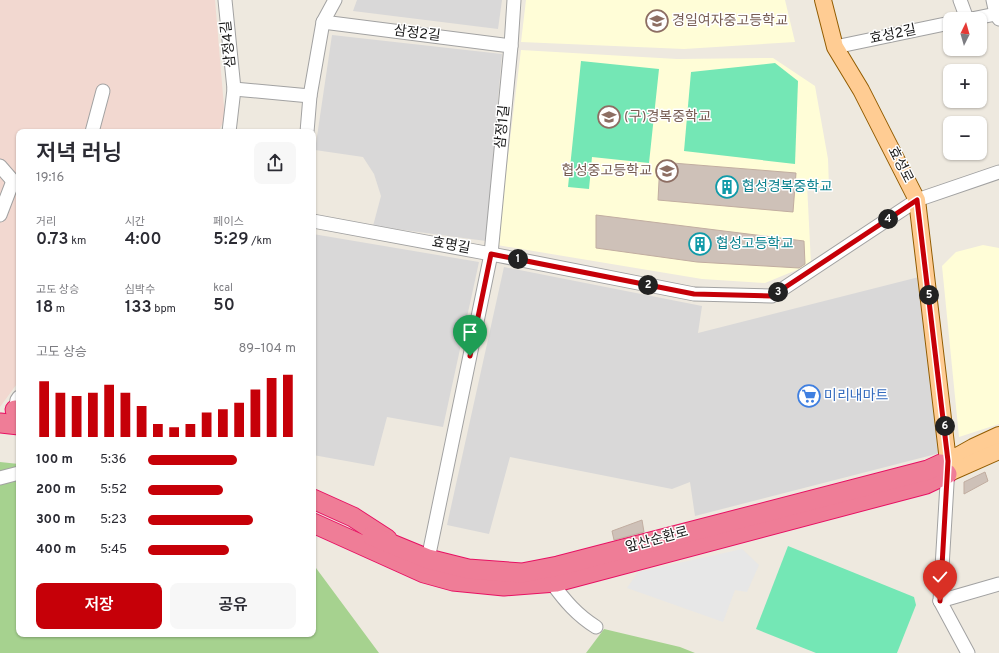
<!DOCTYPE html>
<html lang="ko">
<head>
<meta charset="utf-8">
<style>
  body { margin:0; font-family:Overpass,"Noto Sans KR",sans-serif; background:#f7f7f7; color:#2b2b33; height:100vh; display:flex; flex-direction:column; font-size:15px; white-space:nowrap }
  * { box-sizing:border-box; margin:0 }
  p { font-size:13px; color:#7c7c81 }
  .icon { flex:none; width:22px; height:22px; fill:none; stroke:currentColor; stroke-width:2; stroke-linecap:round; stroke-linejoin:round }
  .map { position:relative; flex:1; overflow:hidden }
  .drawer { position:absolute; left:16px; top:129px; width:300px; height:508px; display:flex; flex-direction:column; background:#fff; border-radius:8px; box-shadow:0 1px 3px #0004 }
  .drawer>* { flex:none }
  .needle { width:26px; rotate:5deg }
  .buttons { position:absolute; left:943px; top:12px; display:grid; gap:8px }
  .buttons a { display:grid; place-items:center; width:44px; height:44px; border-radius:8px; background:#fff; box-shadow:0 1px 3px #0004; font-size:20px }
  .pin { position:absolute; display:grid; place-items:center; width:34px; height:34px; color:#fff; margin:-41px -17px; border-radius:50% 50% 50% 0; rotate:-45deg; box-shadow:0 0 4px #0007 }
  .pin .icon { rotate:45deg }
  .km { position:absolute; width:20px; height:20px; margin:-10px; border-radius:50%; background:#222; color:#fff; font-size:11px; line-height:20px; text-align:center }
  .round { display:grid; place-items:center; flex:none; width:42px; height:42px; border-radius:8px; background:#f7f7f7 }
  .head { display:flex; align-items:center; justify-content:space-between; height:68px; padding:0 20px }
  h1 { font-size:22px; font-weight:600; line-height:30px }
  .stats { display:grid; grid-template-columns:repeat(3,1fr); gap:6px; height:68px; padding:4px 20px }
  .stats div { display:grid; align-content:center }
  .stats b { font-size:17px; font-weight:600 }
  .stats small { font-size:11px; font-weight:400 }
  .stats p { font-size:11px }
  .chart { height:112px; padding:8px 20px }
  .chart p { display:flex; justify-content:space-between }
  .chart svg { width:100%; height:72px; margin-top:4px; stroke:#c60008; stroke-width:6 }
  .button { display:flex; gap:8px; margin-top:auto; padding:8px 20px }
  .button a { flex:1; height:46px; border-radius:8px; background:#c60008; color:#fff; font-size:16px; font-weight:600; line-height:46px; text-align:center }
  .button a+a { background:#f7f7f7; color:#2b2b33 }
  ul { padding:0 20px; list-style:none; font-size:13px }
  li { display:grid; grid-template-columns:64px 48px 1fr; align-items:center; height:30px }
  li i { height:10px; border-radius:5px; background:#c60008 }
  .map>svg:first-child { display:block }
  .residential { fill:#d9d8d8 }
  .education { fill:#fffdd7 }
  .military { fill:#f2d8d0 }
  .forest { fill:#a6d28f }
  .pitch { fill:#74e7b5 }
  .parking { fill:#e7e7e7 }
  .building { fill:#cec1b8; stroke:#c1ada0 }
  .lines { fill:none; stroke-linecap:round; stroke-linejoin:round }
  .minor-casing { stroke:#a2a2a2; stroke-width:15 }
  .major-casing { stroke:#925c00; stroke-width:18 }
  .highway-casing { stroke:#e71163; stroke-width:21 }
  .minor { stroke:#fff; stroke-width:13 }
  .major { stroke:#ffcc93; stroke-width:16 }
  .highway { stroke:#ef7d97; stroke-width:19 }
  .route-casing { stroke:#fff; stroke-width:8 }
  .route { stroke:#c60008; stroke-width:5 }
  .labels { text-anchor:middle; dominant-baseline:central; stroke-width:3; stroke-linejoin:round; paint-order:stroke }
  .education-label { font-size:14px; fill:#785e54; stroke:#fff; text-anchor:start }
  .street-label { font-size:14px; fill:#1b1b1b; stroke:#fff }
  .culture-label { font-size:14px; fill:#0d838f; stroke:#fff; text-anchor:start }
  .shop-label { font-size:14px; fill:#366cbe; stroke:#fff; text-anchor:start }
</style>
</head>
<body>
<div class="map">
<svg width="999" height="653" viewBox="0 0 999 653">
  <rect width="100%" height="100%" fill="#eee9df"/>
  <g class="residential">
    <polygon points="357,0 502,0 498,29 353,11"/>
    <polygon points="332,35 502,54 486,241 373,226 381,196 374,174 363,157 315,150"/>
    <polygon points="313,234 479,262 443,427 387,417 374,466 313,455"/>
    <polygon points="504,267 702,306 698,333 919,277 940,453 695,516 690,482 672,489 510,457 489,534 447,525"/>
  </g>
  <g class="education">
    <polygon points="526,0 785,0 795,42 684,49 521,42"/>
    <polygon points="521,50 677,59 773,58 815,86 828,159 829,188 807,184 811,264 765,283 702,279 497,245"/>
    <polygon points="983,245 999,248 999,424 959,437 942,266 956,252"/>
  </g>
  <polygon class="military" points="0,0 215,0 225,119 218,132 19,132 19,381 0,407"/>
  <g class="forest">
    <polygon points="0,462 19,464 19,634 313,634 313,566 316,568 379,653 0,653"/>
    <polygon points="604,629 680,647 695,653 586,653"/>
  </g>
  <g class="pitch">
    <polygon points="581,61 659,69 649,163 592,157 589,189 568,187"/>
    <polygon points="775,63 798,81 795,164 684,151 691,72"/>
    <polygon points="788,546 914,597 916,605 897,653 816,653 756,629"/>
  </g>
  <polygon class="parking" points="742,549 759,565 747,592 735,590 723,622 627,588 638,572"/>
  <g class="building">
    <polygon points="660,162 796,173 793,212 658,200"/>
    <polygon points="596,215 804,241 805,264 799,268 697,262 596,248"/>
    <polygon points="985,472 988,481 964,494 964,482"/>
    <polygon points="642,520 644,532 614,540 612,531"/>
  </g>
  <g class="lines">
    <g class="minor-casing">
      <g id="minor">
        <polyline points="225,0 234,89 229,132"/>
        <polyline points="960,0 967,19"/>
        <polyline points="993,0 996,14 999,19"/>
        <polyline points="971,19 996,14"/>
        <polyline points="323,22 511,46"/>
        <polyline points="835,47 950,23"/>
        <polyline points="234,89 310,96"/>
        <polyline points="92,132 103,91"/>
        <polyline points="307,132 310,96 323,22 335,0"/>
        <polyline points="0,166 13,181 19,183"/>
        <polyline points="0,215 13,181"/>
        <polyline points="313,221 491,254 694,294 772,296 917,200 999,172"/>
        <polyline points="15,410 17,400 19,397"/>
        <polyline points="0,478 19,473"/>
        <polyline points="428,559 491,254 511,46 514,0"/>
        <path d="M552 583C565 601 577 615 596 627"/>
        <polyline points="940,601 948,467"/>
        <polyline points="940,601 999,584"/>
        <polyline points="940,601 968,653"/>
      </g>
    </g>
    <g class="major-casing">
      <g id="major">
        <polyline points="823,0 835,47 861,90 917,200 948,461 973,447 999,435"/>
        <polyline points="947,474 999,451"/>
      </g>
    </g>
    <g class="highway-casing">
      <g id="highway">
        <polyline points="15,410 19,412"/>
        <polyline points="0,423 19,425"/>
        <polyline points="313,499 353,517 387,539"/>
        <polyline points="313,523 424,573 453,581 504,586 556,582 926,484 947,474"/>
        <polyline points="372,536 428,559 468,569 522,573 558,566 928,470 941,464"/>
      </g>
    </g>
    <use href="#minor" class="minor"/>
    <use href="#major" class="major"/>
    <use href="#highway" class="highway"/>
  </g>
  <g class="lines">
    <g class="route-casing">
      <polyline id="route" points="470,356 491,254 694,294 772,296 917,200 948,461 940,601"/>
    </g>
    <use href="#route" class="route"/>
  </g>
  <defs>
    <g id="school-ring" transform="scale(1.15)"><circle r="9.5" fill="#fff" stroke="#8d6e63" stroke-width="1.5"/><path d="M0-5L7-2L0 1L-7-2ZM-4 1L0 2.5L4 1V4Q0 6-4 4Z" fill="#8d6e63"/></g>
    <g id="building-ring" transform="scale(1.15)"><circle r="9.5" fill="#fff" stroke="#0f9aa8" stroke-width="1.5"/><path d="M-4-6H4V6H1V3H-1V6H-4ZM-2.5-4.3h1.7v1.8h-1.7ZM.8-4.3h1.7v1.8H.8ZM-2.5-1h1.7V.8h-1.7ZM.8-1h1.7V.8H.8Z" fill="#0f9aa8"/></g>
    <g id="supermarket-ring" transform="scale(1.15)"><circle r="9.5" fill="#fff" stroke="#3f7fe0" stroke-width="1.5"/><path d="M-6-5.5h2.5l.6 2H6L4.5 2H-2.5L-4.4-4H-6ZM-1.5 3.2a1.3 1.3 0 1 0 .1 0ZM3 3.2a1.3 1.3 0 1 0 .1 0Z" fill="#3f7fe0"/></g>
  </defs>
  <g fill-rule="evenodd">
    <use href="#school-ring" x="657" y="21"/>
    <use href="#school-ring" x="609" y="117"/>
    <use href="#school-ring" x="667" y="171"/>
    <use href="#building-ring" x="727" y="187"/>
    <use href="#building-ring" x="700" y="244"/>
    <use href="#supermarket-ring" x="809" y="396"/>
  </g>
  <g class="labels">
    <g class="education-label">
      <text x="672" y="21">경일여자중고등학교</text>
      <text x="624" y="117">(구)경복중학교</text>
      <text x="652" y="171" text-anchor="end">협성중고등학교</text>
    </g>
    <g class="street-label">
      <text transform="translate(417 34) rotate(7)">삼정2길</text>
      <text transform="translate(893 35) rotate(-12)">효성2길</text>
      <text transform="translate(229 44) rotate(-96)">삼정4길</text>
      <text transform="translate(503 127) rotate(-84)">삼정1길</text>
      <text transform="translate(900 165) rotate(63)">효성로</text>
      <text transform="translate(451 246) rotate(10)">효명길</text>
      <text transform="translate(657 540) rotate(-15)">앞산순환로</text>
    </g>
    <g class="culture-label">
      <text x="742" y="187">협성경복중학교</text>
      <text x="716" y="244">협성고등학교</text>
    </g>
    <g class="shop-label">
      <text x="824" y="396">미리내마트</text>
    </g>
  </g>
</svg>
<div class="buttons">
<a><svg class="needle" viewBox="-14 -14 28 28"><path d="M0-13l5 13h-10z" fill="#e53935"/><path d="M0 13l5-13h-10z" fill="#7c7c81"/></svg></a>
<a>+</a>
<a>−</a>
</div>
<div class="pin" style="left:470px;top:356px;background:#1e9e55"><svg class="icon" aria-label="arrive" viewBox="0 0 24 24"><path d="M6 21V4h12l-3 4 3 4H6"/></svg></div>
<div class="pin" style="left:940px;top:601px;background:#d93025"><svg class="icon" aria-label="check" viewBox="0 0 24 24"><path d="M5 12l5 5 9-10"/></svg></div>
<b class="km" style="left:518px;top:259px">1</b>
<b class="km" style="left:648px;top:285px">2</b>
<b class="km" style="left:778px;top:292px">3</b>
<b class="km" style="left:888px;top:219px">4</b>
<b class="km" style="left:929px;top:295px">5</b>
<b class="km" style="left:945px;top:426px">6</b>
<section class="drawer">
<div class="head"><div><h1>저녁 러닝</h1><p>19:16</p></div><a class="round"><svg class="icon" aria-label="share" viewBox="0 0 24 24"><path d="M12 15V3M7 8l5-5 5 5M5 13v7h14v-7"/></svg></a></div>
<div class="stats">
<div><p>거리</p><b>0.73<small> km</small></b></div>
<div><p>시간</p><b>4:00</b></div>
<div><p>페이스</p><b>5:29<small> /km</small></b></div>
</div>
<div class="stats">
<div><p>고도 상승</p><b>18<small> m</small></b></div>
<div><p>심박수</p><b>133<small> bpm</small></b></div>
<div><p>kcal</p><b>50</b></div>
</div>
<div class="chart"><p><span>고도 상승</span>89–104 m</p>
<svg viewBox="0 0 160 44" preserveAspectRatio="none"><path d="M5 44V10M15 44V17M25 44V19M35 44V17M45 44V12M55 44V17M65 44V25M75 44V36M85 44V38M95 44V36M105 44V29M115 44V27M125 44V23M135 44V15M145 44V8M155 44V6"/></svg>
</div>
<ul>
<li><b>100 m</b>5:36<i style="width:60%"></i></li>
<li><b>200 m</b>5:52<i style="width:51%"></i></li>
<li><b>300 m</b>5:23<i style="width:71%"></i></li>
<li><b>400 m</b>5:45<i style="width:55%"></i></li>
</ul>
<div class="button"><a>저장</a><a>공유</a></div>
</section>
</div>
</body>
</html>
